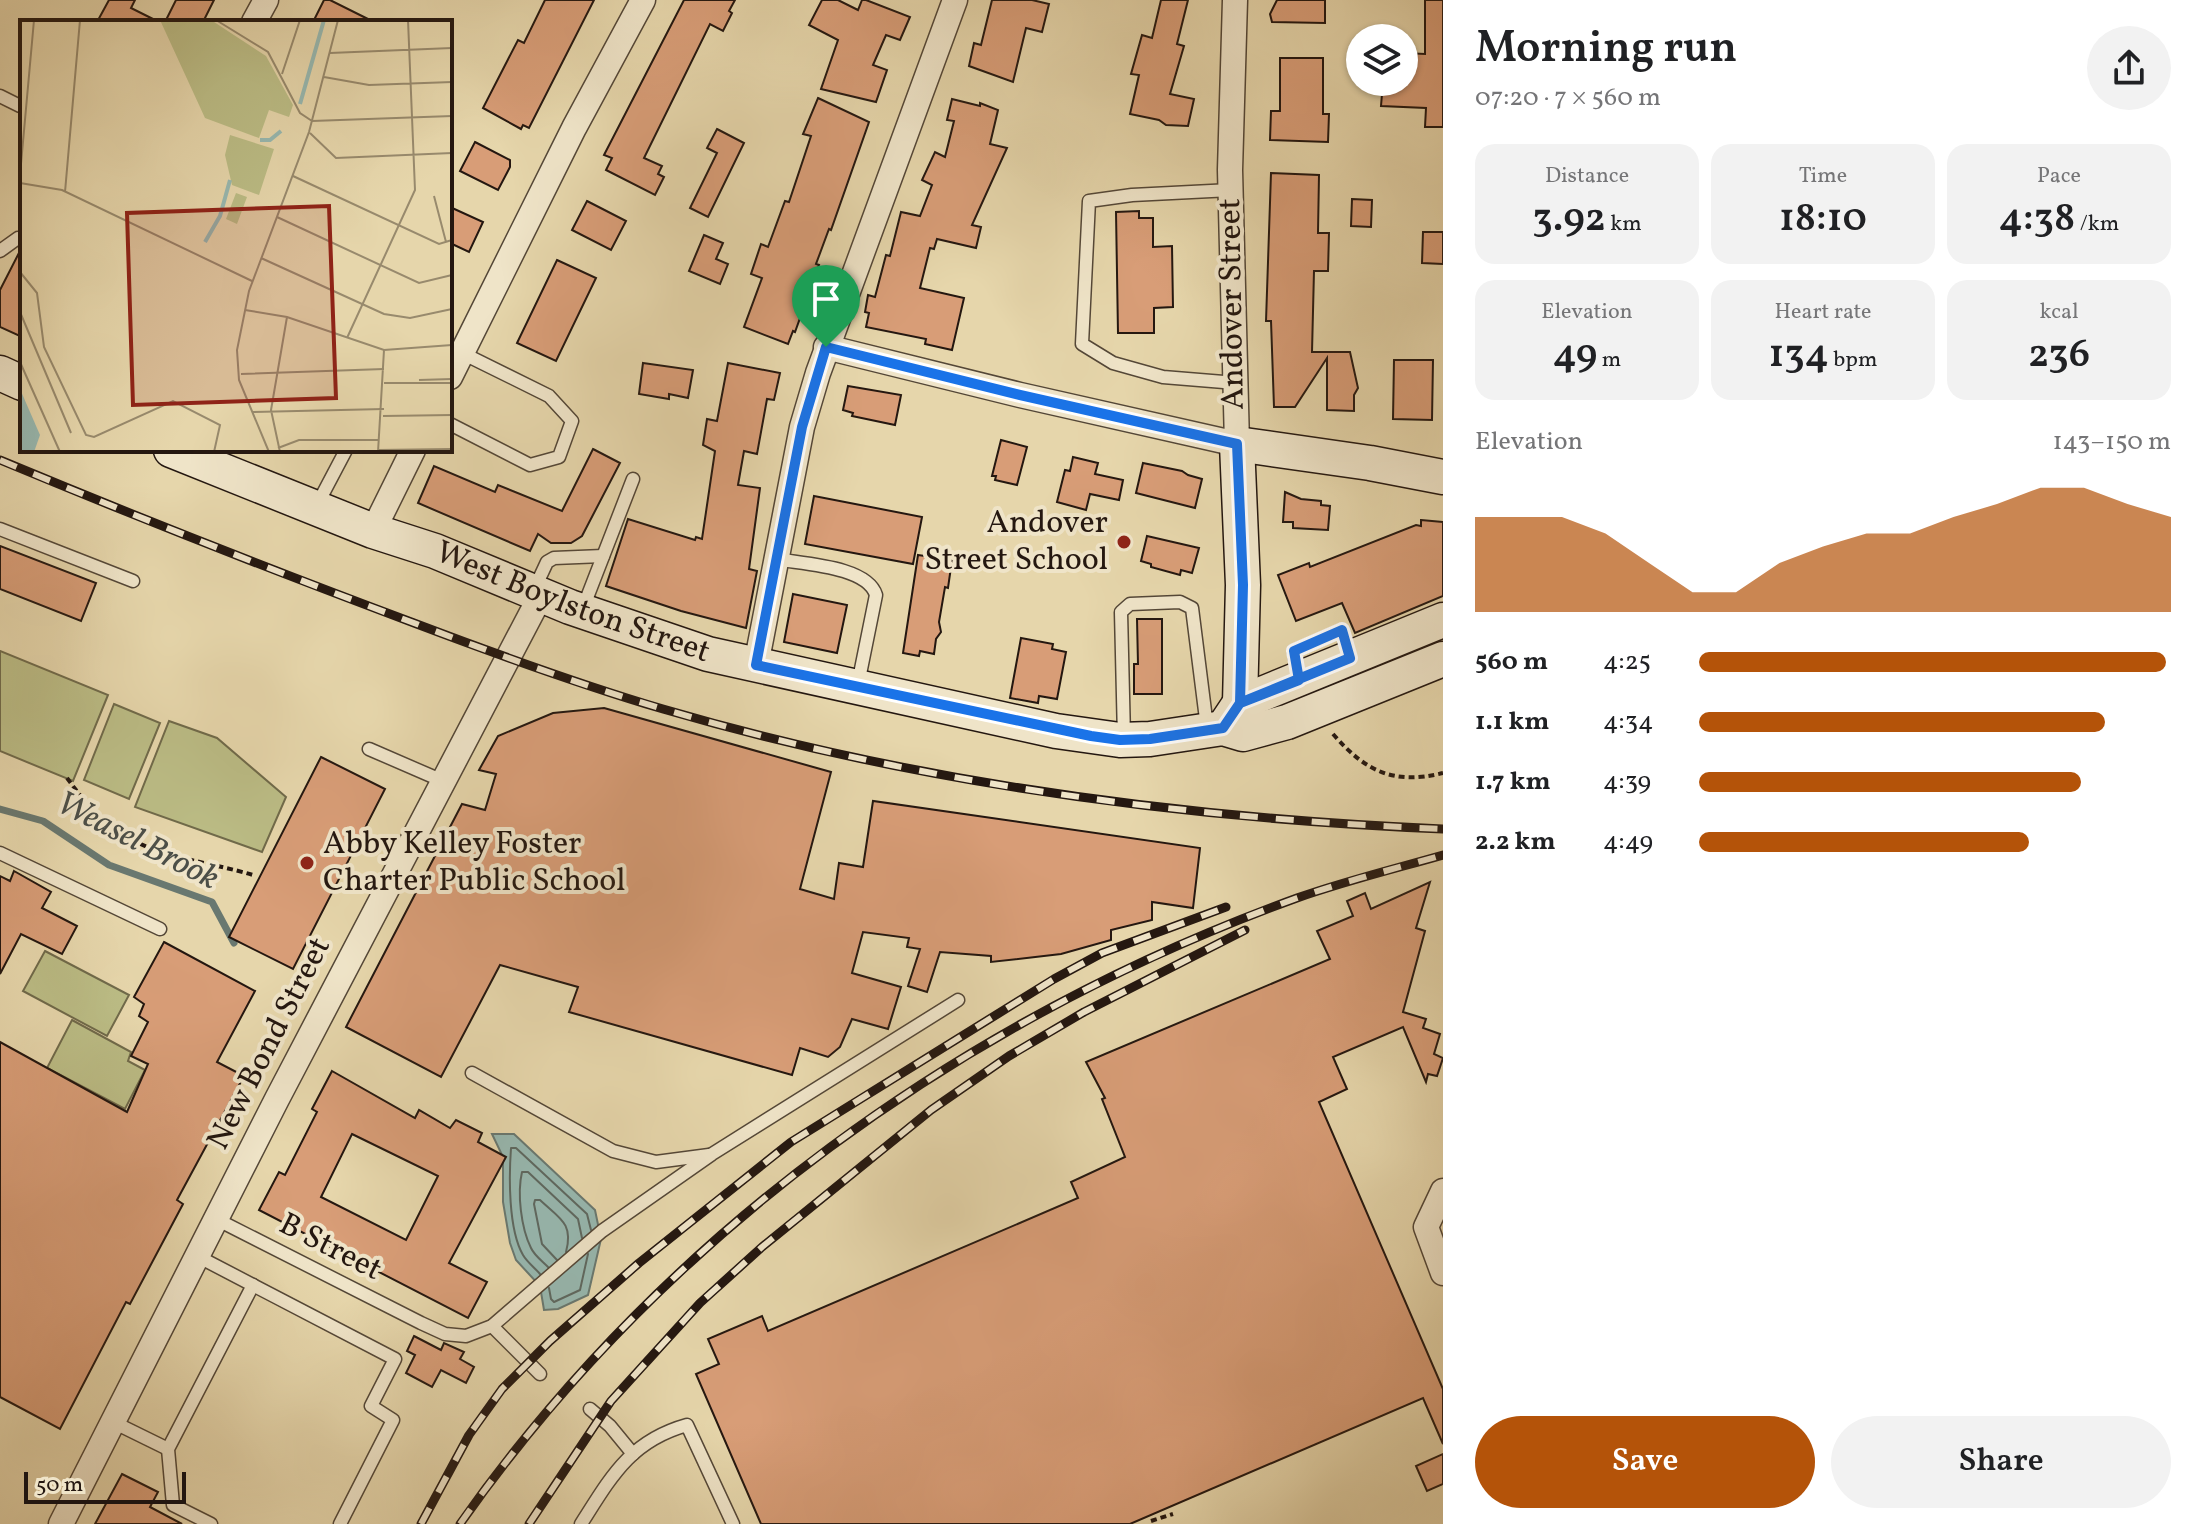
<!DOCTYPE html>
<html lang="en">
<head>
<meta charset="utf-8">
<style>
  body { margin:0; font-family:Vollkorn,serif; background:#f2f2f2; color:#202124; height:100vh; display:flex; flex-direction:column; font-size:30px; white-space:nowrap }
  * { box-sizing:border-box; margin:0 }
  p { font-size:26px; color:#757577 }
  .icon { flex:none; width:44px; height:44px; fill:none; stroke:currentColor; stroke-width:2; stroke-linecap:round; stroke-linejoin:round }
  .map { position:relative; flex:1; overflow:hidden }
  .panel { display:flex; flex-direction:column; background:#fff; width:760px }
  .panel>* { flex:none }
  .controls { position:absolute; left:1346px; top:24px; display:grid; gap:16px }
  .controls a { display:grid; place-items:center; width:72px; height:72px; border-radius:50%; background:#fff; box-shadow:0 2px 6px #0004; font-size:40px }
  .scale { position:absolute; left:24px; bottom:20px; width:162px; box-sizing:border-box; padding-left:8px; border:4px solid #241710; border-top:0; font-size:22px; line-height:28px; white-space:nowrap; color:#241710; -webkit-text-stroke:6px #efe4c8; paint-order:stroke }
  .pin { position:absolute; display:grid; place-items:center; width:68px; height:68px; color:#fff; margin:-82px -34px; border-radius:50% 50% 50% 0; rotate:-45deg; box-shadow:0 0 8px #0007 }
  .pin .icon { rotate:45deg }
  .round { display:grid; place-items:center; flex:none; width:84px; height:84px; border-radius:42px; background:#f2f2f2 }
  .head { display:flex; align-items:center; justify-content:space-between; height:136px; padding:0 32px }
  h1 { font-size:44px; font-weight:600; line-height:60px }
  .metrics { display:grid; grid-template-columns:repeat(3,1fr); gap:12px; height:136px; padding:8px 32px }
  .metrics div { display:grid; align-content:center; border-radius:20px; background:#f2f2f2; text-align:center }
  .metrics b { font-size:40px; font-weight:600 }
  .metrics small { font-size:22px; font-weight:400 }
  .metrics p { font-size:22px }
  .chart { height:224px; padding:16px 32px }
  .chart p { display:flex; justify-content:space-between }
  .chart svg { width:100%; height:144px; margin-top:8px; fill:#b45309; opacity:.7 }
  .button { display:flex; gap:16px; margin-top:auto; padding:16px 32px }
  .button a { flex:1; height:92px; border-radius:48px; background:#b45309; color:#fff; font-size:32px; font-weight:600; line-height:92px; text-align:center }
  .button a+a { background:#f2f2f2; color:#202124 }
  ul { padding:0 32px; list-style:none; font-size:26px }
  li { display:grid; grid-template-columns:128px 96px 1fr; align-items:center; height:60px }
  li i { height:20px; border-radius:10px; background:#b45309 }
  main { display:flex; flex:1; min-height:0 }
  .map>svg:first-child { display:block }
  .green { fill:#bbbc85; stroke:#706a4a; stroke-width:2 }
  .water { fill:#97b8b0; stroke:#697870; stroke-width:2 }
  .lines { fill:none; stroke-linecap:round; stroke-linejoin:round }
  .shore { stroke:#5e6860; stroke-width:2 }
  .stream { stroke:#697870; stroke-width:7 }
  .building { fill:#d89d77; stroke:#241710; stroke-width:2; fill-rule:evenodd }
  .lane-casing { stroke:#544737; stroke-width:15 }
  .street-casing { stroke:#544737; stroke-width:27 }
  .secondary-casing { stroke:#241710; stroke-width:37 }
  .path { stroke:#241710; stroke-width:4; stroke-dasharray:6 4; stroke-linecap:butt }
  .lane { stroke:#efe4c8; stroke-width:12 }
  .street { stroke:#efe4c8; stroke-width:24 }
  .secondary { stroke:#efe4c8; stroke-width:34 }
  .rail-casing { stroke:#241710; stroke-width:9 }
  .rail { stroke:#efe4c8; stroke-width:6; stroke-dasharray:18; stroke-linecap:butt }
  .route-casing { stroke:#fff; stroke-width:16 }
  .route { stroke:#1a73e8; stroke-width:10 }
  .poi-dot { fill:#8f2418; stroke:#efe4c8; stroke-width:3 }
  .labels { text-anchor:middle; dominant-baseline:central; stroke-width:8; stroke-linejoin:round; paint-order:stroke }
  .street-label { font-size:32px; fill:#241710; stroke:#efe4c8 }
  .poi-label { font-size:32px; fill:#241710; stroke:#efe4c8; text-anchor:end }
  .water-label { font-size:34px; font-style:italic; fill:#4c4f48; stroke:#efe4c8 }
  .inset-river { fill:none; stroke:#97b8b0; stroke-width:4 }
  .inset-road { fill:none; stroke:#988a6d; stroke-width:2 }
  .view { fill:#8f2418; fill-opacity:0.15; stroke:#8f2418; stroke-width:4 }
  .inset-edge { fill:none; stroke:#241710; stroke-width:4 }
</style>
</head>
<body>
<main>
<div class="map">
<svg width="1443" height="1524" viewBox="0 0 1443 1524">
  <rect width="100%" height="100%" fill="#e6d6ab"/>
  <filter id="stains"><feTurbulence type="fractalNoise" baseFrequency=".0025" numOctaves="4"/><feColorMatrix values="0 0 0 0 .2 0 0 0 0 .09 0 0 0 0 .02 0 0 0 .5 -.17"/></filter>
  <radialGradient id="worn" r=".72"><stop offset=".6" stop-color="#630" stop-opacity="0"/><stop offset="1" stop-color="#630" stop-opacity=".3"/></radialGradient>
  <g class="green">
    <polygon points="0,651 108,695 73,781 0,751"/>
    <polygon points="114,704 160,723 129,799 84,780"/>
    <polygon points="169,721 217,738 286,797 262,852 135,807"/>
    <polygon points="45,951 129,995 107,1036 23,991"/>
    <polygon points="72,1020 131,1052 128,1061 145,1070 125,1109 47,1068"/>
  </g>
  <polygon class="water" points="492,1134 514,1134 595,1210 601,1239 588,1295 558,1309 544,1310 540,1286 516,1260 510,1243 503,1202 503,1157"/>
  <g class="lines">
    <g class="shore">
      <path d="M557 1260 542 1244 534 1204 535 1200H540C559 1218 574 1223 566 1252"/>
      <path d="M548 1267C542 1261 534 1255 531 1248 521 1228 517 1193 522 1172H528L578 1219 582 1238"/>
      <path d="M540 1274C535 1268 527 1262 523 1255 508 1229 509 1175 511 1148H516L587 1214 591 1230"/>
      <polyline points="549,1288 551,1299 554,1302 580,1290 588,1254"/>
    </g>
    <polyline class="stream" points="0,809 43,821 109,865 212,902 234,943"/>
  </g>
  <g class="building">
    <polygon points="109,0 135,0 131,8 159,22 97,22"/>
    <polygon points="176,0 214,0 203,22 165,22"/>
    <polygon points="324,0 330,0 374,22 313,22"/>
    <polygon points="545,0 594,0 529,128 523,125 521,129 483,108 518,40 524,43"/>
    <polygon points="684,0 735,0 729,11 732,13 723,31 710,24 644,158 662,166 658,174 664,177 655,195 606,170 612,158 604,155"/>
    <polygon points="822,0 838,0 858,10 862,0 866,0 910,17 900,40 886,35 873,65 887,70 876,102 821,89 838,40 809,25"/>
    <polygon points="992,0 1032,0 1049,4 1042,32 1026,28 1013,82 969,66 974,43 981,45"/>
    <polygon points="1161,0 1188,0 1177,44 1184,46 1170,94 1194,99 1188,126 1166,125 1159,120 1130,114 1139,75 1131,74 1142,35 1152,38"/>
    <polygon points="1277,0 1325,0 1325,23 1272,22 1270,14"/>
    <polygon points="1425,0 1443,0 1443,127 1425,127 1426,108 1381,106 1383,82 1404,82 1404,53 1425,54"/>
    <polygon points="1280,58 1323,58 1323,114 1329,114 1328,142 1270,140 1271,111 1280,111"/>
    <polygon points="818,98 869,122 831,230 829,229 816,264 819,265 795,332 793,331 788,344 744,327 762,278 751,274 761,244 768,247 785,201 789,202 811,136 803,134"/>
    <polygon points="952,99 980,106 980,103 998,110 990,144 1007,148 972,225 981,227 976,248 937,239 934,249 930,248 920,288 964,298 952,350 925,344 926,339 866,327 869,313 865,312 868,295 875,297 886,255 890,256 901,212 920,216 932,185 922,180 935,152 945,157 954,121 947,120"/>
    <polygon points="717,129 744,143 708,217 690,208 717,153 707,148"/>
    <polygon points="475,142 510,160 510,167 498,190 460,171"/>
    <polygon points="1271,173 1319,175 1318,233 1329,233 1328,271 1314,271 1312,352 1350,352 1358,388 1354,395 1354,411 1327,410 1327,358 1295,407 1274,407 1271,321 1266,321"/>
    <polygon points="1352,199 1372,200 1371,227 1351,226"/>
    <polygon points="587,201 626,221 611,250 572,230"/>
    <polygon points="450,207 483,222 469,252 450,243"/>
    <polygon points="1139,211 1139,218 1153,218 1153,247 1172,246 1173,307 1154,308 1154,333 1118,333 1116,212"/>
    <polygon points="1423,232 1443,232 1443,264 1422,263"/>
    <polygon points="704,235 723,243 716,259 728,264 720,284 689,271"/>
    <polygon points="22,247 22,337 0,327 0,290"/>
    <polygon points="557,260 596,278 556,361 517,343"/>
    <polygon points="1394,360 1433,360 1432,420 1393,419"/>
    <polygon points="643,363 693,370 688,398 669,394 669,399 639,394"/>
    <polygon points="728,363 780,373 774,400 767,399 757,454 744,451 738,485 760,488 749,569 757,571 746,628 681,611 606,586 628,519 695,540 696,537 702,539 715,451 703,445 707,419 717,421"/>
    <polygon points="848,386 901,395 895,425 852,416 853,413 843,410"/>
    <polygon points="1001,440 1027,447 1017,485 995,480 996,476 992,476"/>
    <polygon points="593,449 620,463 582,536 571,543 551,543 538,534 530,551 418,503 434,466 495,492 498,485 562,511"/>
    <polygon points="1073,457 1098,463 1095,474 1123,480 1119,500 1090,494 1086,510 1057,502 1065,470 1070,471"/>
    <polygon points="1143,463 1182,471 1188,475 1202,479 1195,508 1136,493"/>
    <polygon points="1285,492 1301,499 1321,501 1321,505 1330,506 1328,530 1293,528 1293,522 1283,522"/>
    <polygon points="814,496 922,517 913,564 805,544"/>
    <polygon points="1421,520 1443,522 1443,596 1355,633 1342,603 1296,621 1278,575 1309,563 1310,567 1416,525 1421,526"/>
    <polygon points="1147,536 1199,548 1192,573 1181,570 1180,575 1151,567 1151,564 1141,561"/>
    <polygon points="0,546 96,583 81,621 0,589"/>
    <polygon points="918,555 952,560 948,588 945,587 939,622 941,632 936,639 934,654 920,651 919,656 903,653"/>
    <polygon points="793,594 847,605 837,653 784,642"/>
    <polygon points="1137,619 1162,619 1162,694 1134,694 1134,664 1138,664"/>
    <polygon points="1021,638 1053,644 1052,649 1066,652 1057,699 1039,696 1038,703 1010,698"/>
    <polygon points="604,708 831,772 800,889 834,899 839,863 863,867 873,801 1200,848 1193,908 1152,902 1152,920 1111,930 1111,940 1061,954 991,962 991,956 940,952 927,992 908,986 920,949 907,947 909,938 863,932 852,973 901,987 888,1029 852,1019 840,1047 828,1057 800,1048 792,1075 569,1012 578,987 500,965 441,1077 346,1027 462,804 485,810 496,774 479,770 498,736 553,713"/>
    <polygon points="321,757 385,789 293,969 229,937"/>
    <polygon points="14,871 51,892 42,908 77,926 62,954 21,934 0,974 0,876 10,881"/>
    <polygon points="1430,882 1416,928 1425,931 1403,1012 1426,1019 1423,1028 1440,1034 1434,1054 1443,1058 1437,1076 1428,1074 1426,1082 1403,1027 1333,1057 1347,1089 1319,1102 1443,1389 1443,1444 1423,1398 1130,1524 761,1524 696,1374 719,1364 708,1339 762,1316 768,1331 1078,1198 1071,1182 1125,1157 1102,1099 1105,1098 1086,1062 1330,959 1317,931 1353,916 1347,901 1365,893 1371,909"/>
    <polygon points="164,942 255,991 217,1062 244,1076 177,1200 183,1204 130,1304 126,1302 60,1429 0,1397 0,1042 127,1112 148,1064 131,1056 148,1022 139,1016 144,1004 134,997"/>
    <path d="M332 1071 415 1118 419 1110 450 1128 456 1120 482 1133 478 1142 506 1157 449 1263 487 1282 468 1318 259 1210 279 1172 285 1175 317 1112 312 1109ZM352 1134 438 1176 406 1240 321 1197Z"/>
    <polygon points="414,1336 441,1350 444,1343 464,1352 460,1359 474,1367 466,1383 441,1370 432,1387 406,1373 415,1355 407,1351"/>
    <polygon points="1443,1454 1443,1484 1427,1491 1416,1466"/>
    <polygon points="122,1474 158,1492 150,1507 182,1524 95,1524"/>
  </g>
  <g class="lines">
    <g class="lane-casing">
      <g id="lane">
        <polyline points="0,96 20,106"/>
        <polyline points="1231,190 1132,195 1089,201 1082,344 1113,363 1163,377 1236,383"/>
        <polyline points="0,251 18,238"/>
        <polyline points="450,424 530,465 559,457 572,421 549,396 462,353"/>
        <polyline points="317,505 346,450"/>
        <polyline points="0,529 133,581"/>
        <path d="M776 559C802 564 867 566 876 595L858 684"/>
        <polyline points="534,590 547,562 554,558 603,556"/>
        <polyline points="583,608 633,479"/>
        <polyline points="1298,677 1294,651 1342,630 1349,655"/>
        <polyline points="1124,738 1121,612 1130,604 1180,602 1192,608 1207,727"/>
        <polyline points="369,749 443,781"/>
        <polyline points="0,853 160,929"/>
        <polyline points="472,1073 613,1151 656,1162 709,1155"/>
        <polyline points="216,1219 421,1323 445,1334 466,1336 492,1326 602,1231 712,1154 958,1000"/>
        <polyline points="197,1256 395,1359 371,1406 393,1420 340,1524"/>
        <polyline points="492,1326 540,1374"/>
        <polyline points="590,1409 610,1426 633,1454"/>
        <polyline points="113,1422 168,1449"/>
        <polyline points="211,1524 173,1505 168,1449 253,1285"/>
        <path d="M581 1524C611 1477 630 1441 687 1425L733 1524"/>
      </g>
    </g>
    <g class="street-casing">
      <g id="street">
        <polyline points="254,22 266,0"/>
        <polyline points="826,347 1020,395 1237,444 1230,170 1235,0"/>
        <polyline points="450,377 574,128 643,0"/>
        <polyline points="373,531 413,450"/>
        <polyline points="756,665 802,427 818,373 955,0"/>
        <polyline points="1443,1191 1426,1227 1443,1273"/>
        <polyline points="61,1524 277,1099 541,595"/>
      </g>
    </g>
    <g class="secondary-casing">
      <g id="secondary">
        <polyline points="0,373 22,383"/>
        <path id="s1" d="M171 450 373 531 435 551 570 607 708 654 1056 731 1120 740 1150 739 1223 728 1243 734 1287 722 1443 659"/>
        <polyline points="1240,703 1243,585 1237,444 1370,463 1443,477"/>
        <polyline points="1228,721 1240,703 1443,620"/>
      </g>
    </g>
    <g class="path">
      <path d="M1333 734C1366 772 1394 785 1443 773"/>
      <path d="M67 778C81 797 94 814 113 828 148 856 210 862 253 875"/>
      <polyline points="1151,1521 1173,1514"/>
    </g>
    <use href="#lane" class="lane"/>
    <use href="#street" class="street"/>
    <use href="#secondary" class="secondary"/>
    <g class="rail-casing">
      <g id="rail">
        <path d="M0 460C137 517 275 571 414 623 496 654 578 684 663 709 916 783 1180 818 1443 829"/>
        <polyline points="421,1524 469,1435 502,1389 550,1341 639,1263 791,1142 1054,979 1102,953 1226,907"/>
        <path d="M460 1524C665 1233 963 1019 1297 898 1345 881 1394 869 1443 855"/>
        <polyline points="529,1524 611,1401 700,1303 762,1247 931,1110 1009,1056 1084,1012 1245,930"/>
      </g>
    </g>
    <use href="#rail" class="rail"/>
  </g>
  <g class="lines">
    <g class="route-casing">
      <polyline id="route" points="826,347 802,427 756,665 1091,736 1120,740 1150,739 1223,728 1240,703 1350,658 1342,630 1294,651 1299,680 1240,703 1243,585 1237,444 1020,395 826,347"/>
    </g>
    <use href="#route" class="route"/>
  </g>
  <g class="poi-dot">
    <circle cx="1124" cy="542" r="8"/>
    <circle cx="307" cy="863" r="8"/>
  </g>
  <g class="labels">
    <g class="street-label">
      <text transform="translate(1233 304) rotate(-91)">Andover Street</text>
      <text stroke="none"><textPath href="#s1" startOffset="430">West Boylston Street</textPath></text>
      <text transform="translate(270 1044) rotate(-63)">New Bond Street</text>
      <text transform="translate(330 1248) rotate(27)">B Street</text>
    </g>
    <g class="poi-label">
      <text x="1108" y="524">Andover<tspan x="1108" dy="37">Street School</tspan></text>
      <text x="323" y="845" text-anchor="start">Abby Kelley Foster<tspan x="323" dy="37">Charter Public School</tspan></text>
    </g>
    <g class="water-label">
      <text transform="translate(137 842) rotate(27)">Weasel Brook</text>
    </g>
  </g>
  <g transform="translate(20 20)">
    <rect width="432" height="432" fill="#e6d6ab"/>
    <path d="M140 0H191L246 36 273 85 269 97 249 90 239 118 185 98ZM210 115 254 129 239 175 212 165 205 135ZM216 173 227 177 217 204 206 199Z" fill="#bbbc85"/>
    <path d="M0 369 20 415 14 432H0Z" fill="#97b8b0"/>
    <path class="inset-river" d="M280 84 304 0M240 120H250L261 111M185 222 200 196 210 160"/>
    <path class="inset-road" d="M196 0 248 32 280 93 292 101M310 33 432 28M262 54 280 0M304 57 349 65 432 62M292 101 432 96M290 113 316 138 432 133M0 155 14 0M273 156 419 224 432 220M0 163 42 170 232 261M45 172 60 0M414 176 426 222M257 197 399 263 432 255M241 238 364 294 390 298 432 289M0 252 17 273 24 327 66 415 74 417 153 381 200 405 194 432M225 290 267 297 364 330 432 325M0 292 51 413M327 318 395 170 388 0M0 342 40 432M221 354 364 349M399 360 432 359M364 363H432M233 392 364 389M363 396 432 395M258 428 279 420H359M358 430 432 429M249 432 219 360 217 330 229 271 289 112 318 0M260 432 251 390 267 297M358 432 364 330"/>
    <path class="view" d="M309 186 316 378 113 385 107 193Z"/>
    <rect width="432" height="432" class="inset-edge"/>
  </g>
  <rect width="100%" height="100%" filter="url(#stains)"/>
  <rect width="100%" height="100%" fill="url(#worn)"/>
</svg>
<div class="controls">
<a><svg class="icon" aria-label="layers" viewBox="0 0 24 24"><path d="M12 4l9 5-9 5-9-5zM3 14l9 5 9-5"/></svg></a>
</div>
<div class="scale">50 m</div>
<div class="pin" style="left:826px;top:347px;background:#1e9e55"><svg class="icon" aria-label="arrive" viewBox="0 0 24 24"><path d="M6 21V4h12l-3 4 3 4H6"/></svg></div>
</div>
<section class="panel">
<div class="head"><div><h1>Morning run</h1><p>07:20 · 7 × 560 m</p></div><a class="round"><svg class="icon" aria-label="share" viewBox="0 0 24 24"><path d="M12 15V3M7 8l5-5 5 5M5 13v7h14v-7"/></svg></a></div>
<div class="metrics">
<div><p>Distance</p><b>3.92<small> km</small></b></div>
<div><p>Time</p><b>18:10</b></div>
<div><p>Pace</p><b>4:38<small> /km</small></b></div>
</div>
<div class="metrics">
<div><p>Elevation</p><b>49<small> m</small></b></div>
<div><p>Heart rate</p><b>134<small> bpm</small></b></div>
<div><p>kcal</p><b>236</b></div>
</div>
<div class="chart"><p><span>Elevation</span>143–150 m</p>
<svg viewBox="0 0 160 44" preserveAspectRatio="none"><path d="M0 44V15L10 15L20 15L30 20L40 29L50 38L60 38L70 29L80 24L90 20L100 20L110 15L120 11L130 6L140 6L150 11L160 15V44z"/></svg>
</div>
<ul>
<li><b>560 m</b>4:25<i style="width:99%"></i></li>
<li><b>1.1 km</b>4:34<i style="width:86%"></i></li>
<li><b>1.7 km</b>4:39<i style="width:81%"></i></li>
<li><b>2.2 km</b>4:49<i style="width:70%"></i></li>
</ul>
<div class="button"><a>Save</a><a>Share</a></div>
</section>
</main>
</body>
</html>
